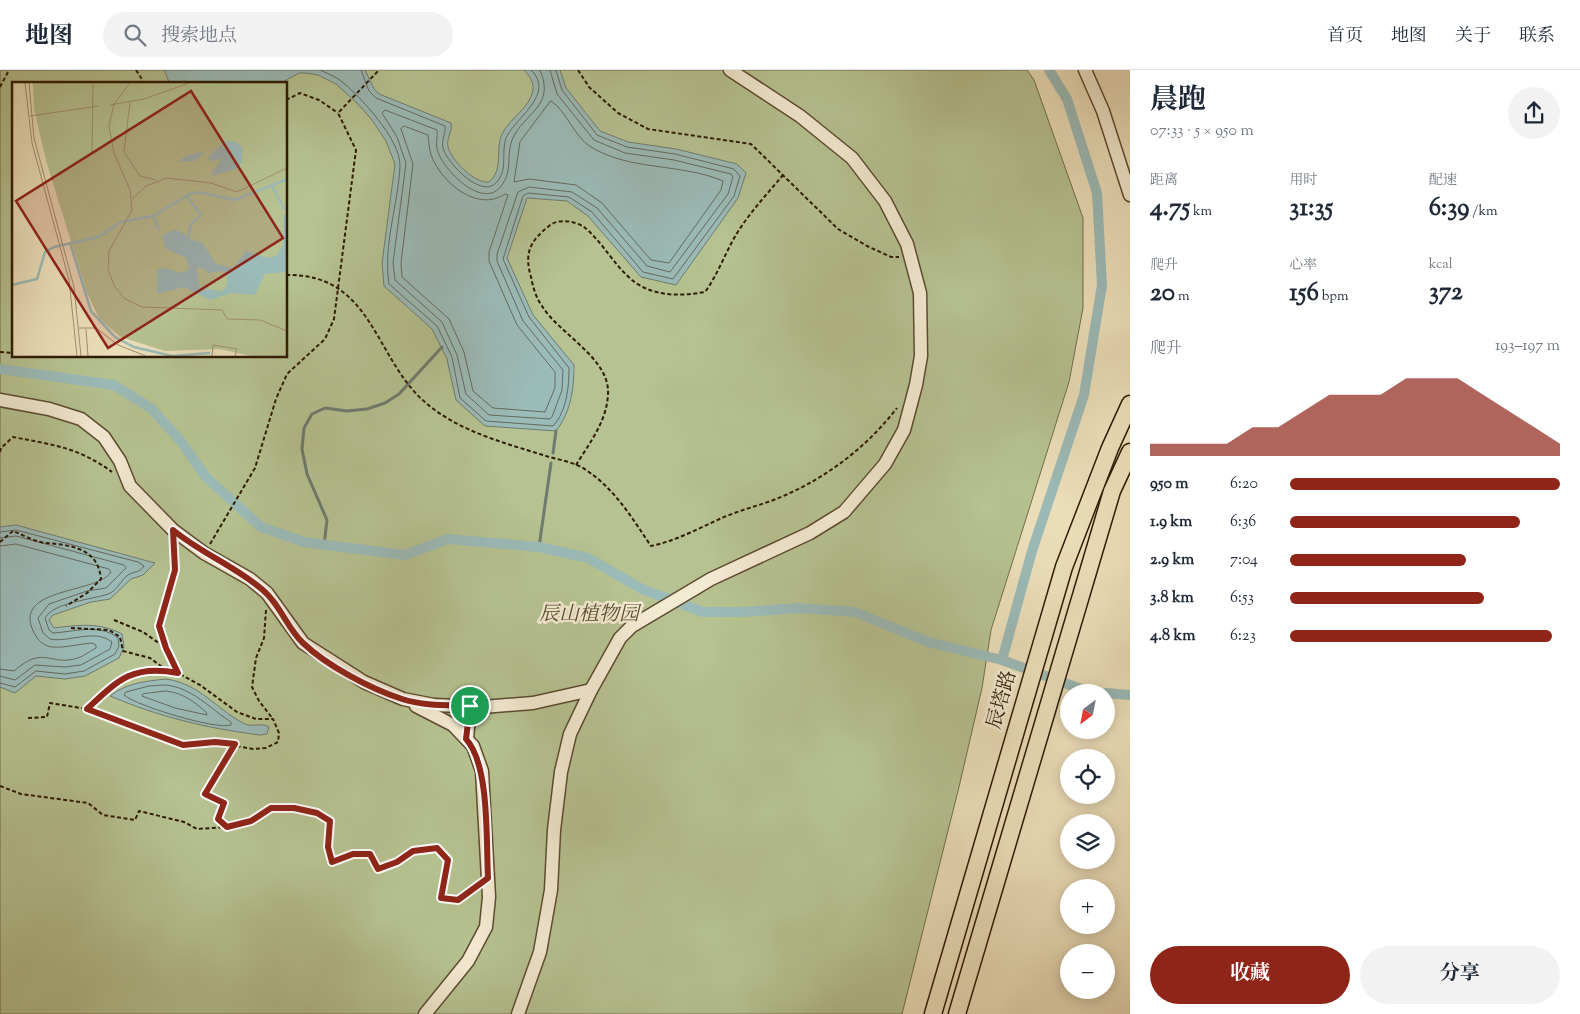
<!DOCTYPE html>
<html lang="zh">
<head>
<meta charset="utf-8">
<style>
  body { margin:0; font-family:"Sorts Mill Goudy","Noto Serif SC",serif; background:#f2f2f3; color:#1f2937; height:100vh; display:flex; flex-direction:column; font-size:19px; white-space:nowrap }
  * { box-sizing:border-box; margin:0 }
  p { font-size:16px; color:#747a83 }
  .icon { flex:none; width:28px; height:28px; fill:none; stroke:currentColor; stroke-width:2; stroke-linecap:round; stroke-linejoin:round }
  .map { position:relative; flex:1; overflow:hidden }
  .details { display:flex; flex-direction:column; background:#fff; width:450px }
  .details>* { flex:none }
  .needle { width:32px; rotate:212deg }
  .tools { position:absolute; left:1060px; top:614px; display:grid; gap:10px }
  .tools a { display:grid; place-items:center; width:55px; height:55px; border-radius:50%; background:#fff; box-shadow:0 2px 12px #0003; font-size:25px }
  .pin { position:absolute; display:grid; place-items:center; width:42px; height:42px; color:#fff; margin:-21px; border:2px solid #fff; border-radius:50%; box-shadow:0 1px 5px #0007 }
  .round { display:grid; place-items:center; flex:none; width:52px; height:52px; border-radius:26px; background:#f2f2f3 }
  .summary { display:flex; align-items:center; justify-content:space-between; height:85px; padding:0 20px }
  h1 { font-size:28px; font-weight:700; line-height:38px }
  .metrics { display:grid; grid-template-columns:repeat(3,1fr); gap:8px; height:85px; padding:5px 20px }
  .metrics div { display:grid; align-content:center }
  .metrics b { font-size:25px; font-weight:700 }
  .metrics small { font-size:14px; font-weight:400 }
  .metrics p { font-size:14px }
  .chart { height:140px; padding:10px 20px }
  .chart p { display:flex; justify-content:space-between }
  .chart svg { width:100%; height:90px; margin-top:5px; fill:#8f2418; opacity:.7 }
  .primary-button { display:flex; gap:10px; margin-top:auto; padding:10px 20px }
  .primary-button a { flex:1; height:58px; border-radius:30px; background:#8f2418; color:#fff; font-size:20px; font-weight:700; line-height:58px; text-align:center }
  .primary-button a+a { background:#f2f2f3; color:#1f2937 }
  ul { padding:0 20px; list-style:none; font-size:16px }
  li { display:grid; grid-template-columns:80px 60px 1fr; align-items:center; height:38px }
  li i { height:12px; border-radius:6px; background:#8f2418 }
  header { display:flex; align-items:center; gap:30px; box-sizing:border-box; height:70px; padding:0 25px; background:#fff; border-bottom:1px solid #e0e1e3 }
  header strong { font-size:24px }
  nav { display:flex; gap:28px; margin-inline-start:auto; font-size:18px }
  .search { width:350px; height:45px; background:#f2f2f3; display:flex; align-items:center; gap:12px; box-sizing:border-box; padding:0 18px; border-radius:28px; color:#747a83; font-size:19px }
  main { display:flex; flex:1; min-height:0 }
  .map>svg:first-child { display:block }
  .green { fill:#b6c291; stroke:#726e4a; fill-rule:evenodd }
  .water { fill:#9bbbb8; stroke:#6f7b70 }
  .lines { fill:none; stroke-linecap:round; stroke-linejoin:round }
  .shore { stroke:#646a5e; stroke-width:1 }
  .stream { stroke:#6f7b70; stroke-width:3 }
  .canal { stroke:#9bbbb8; stroke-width:10 }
  .minor-casing { stroke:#5e4b31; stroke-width:15 }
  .major-casing { stroke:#2e1a03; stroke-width:19 }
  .path { stroke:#2e1a03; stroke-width:2; stroke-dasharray:4 2.5; stroke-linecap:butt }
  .minor { stroke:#f3ead2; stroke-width:12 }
  .major { stroke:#ecdfba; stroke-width:16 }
  .route-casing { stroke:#fff; stroke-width:10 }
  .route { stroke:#8f2418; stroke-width:6 }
  .labels { text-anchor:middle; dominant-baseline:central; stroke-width:5; stroke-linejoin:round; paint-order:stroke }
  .park-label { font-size:20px; font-style:italic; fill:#574c2e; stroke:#f3ead2 }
  .street-label { font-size:20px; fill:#2e1a03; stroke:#f3ead2 }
  .inset-river { fill:none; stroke:#9bbbb8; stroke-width:2.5 }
  .inset-road { fill:none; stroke:#a09071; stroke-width:1 }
  .view { fill:#8f2418; fill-opacity:0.15; stroke:#8f2418; stroke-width:2.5 }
  .inset-edge { fill:none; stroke:#2e1a03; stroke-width:2.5 }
</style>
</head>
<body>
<header>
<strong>地图</strong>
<div class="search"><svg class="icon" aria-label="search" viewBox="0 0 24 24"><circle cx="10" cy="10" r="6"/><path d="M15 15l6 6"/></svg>搜索地点</div>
<nav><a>首页</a><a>地图</a><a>关于</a><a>联系</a></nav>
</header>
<main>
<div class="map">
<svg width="1130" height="944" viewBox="0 0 1130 944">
  <rect width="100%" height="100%" fill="#ecdfba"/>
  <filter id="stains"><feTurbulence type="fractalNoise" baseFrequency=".004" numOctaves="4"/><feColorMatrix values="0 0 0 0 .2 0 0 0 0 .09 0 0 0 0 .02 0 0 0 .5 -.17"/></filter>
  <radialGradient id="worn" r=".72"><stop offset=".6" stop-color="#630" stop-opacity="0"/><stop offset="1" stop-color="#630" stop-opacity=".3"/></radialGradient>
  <path class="green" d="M0 0H1027L1034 10 1083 148V238L1069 312 991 560 982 618 959 717 902 944H0ZM14 14H286V286H14Z"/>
  <g class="water">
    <path d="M164 0H365L374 19 379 24 451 53C453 61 446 68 448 77 452 91 475 114 489 112 504 100 495 79 502 64 510 48 530 38 533 20 534 12 529 5 524 0H560L566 18 600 61 628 72 676 79 737 94 746 103 738 128 676 215 641 207 588 146 567 131 527 128 507 188 533 245 574 295C574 318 571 342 556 361L485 356 456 330 447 289 432 259 384 216 382 193 395 94 386 71 372 50 359 35 336 14 318 5 306 3H299L279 14H170Z"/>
    <path d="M16 455 155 493 143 505 131 509 110 529 91 532 53 545 49 550 54 558C77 555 100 552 122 564L124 577 119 588 85 606 65 609 36 606 15 623 0 617V457Z"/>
    <path d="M166 609C200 614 215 638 243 653 251 658 262 652 269 657L267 664 260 665C205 658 160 647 110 626 126 613 147 611 166 609Z"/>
  </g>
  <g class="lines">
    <g class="shore">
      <path d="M320 0C326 3 334 6 340 10 360 26 401 70 400 96 398 135 383 175 389 214L437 256 452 287 460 328 486 351 553 356C567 341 569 316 569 298L529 247 503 189 523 126 528 123 569 127 592 142 643 202 673 209 734 126 740 106 734 99 675 84 627 77 597 65 562 20 556 0"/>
      <path d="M361 0 369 21 376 28 445 56C446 64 441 70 443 78 447 93 482 130 497 112 508 99 501 82 506 68 515 48 556 24 531 0"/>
      <path d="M540 0C556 37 524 42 512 70 506 85 513 100 502 115 484 141 445 102 438 82 435 75 438 67 437 60L385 40 382 43 397 67 406 93 393 193 395 210 442 252 457 285 466 324 489 345 550 349 552 347 562 320 563 300 523 251 497 191V184L518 122 529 117 572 122 597 138 647 196 670 202 728 124 733 107 731 104 674 90 625 83 594 70 557 24 550 0"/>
      <path d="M551 31C567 41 574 67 591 77 630 101 681 93 723 111L721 120 669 193 651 190 602 133 576 115 529 109 514 112 520 72Z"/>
      <path d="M404 56 428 65C429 71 429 79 431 85 441 112 477 143 505 124L508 125 489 182V191L517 255 555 302V318L545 342 493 338 473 321 464 282 449 249 402 207 401 193 413 94 401 59Z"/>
      <path d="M0 462 16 460 138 492 144 496C140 503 134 501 128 505 120 511 117 521 108 524 91 530 54 532 45 548L49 560 53 563C73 562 100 553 118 568L119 576 115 584 84 601 65 604 36 601 15 617 0 613"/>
      <path d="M0 468 16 466 124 495 126 498 106 518 87 521 49 534 38 548 43 563 50 569C69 573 94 558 112 572L110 579 81 595 65 597 35 595 15 610 0 606"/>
      <path d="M0 476 16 474 109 499 111 502C97 525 4 516 37 568 41 573 47 577 53 577 65 578 79 574 92 573L96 575V578C90 581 84 586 78 588 49 597 45 574 14 601L0 599"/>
      <path d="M166 615C193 618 209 638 231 652V655C216 660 137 636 124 625L126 622 149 616Z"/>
      <path d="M166 621C183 623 193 631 206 642L207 645 175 638 142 626 143 624Z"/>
    </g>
    <g class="stream">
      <polyline points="553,383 556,361"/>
      <polyline points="324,475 327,450 307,404 302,379 304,358 312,344 325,338 347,341 367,339 385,333 399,324 442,277"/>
      <polyline points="539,477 551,393"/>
    </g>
    <g class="canal">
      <polyline points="0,299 114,315 152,339 182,373 206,407 261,457 304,472 405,485 448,469 539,477 588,488 642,519 703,542 744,542 797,538 855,542 928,572 1002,590 1089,622 1096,622"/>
      <polyline points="1002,590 1032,481 1084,325 1102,215 1097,123 1067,29 1049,0"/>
      <polyline points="1106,623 1130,625"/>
    </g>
    <g class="minor-casing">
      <g id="minor">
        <polyline points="1085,0 1103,41 1130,125"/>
        <polyline points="0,330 49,339 81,349 104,367 120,391 130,416 173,460 204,483 250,509 267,523 303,573 364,612 403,629 434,635 483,637 533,633 591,620"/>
        <polyline points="416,636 453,655 473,676 482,701 489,827 486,857 468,891 425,944"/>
        <polyline points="467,669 470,636"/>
        <polyline points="518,944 540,882 551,820 554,760 561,702 570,664 591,620 620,568 632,556 711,509 810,463 844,442 885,394 904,360 916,315 921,286 920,223 907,174 885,131 852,88 800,46 730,0"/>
      </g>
    </g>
    <g class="major-casing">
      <g id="major">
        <polyline points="933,944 1064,497 1110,378 1130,334"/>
        <polyline points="957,944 1112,421 1130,382"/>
      </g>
    </g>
    <g class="path">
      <polyline points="136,0 145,14"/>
      <polyline points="578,0 589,17 618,43 648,59 751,74 838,159 867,176 891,187 899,187"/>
      <polyline points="0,17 9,0"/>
      <polyline points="286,30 300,23 319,30 338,43"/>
      <path d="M286 205C373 203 374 289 426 333 460 362 505 373 546 386 559 390 575 392 586 400 615 419 632 448 651 476 676 471 699 458 722 448 740 440 758 436 776 429 824 410 866 378 897 338"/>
      <polyline points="0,282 14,283"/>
      <path d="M0 382 1 378 13 367C53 375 78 377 112 402"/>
      <path d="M576 395C589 374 607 351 608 324 610 288 559 264 542 236 536 228 533 217 531 207 524 183 530 171 549 156 558 148 575 151 584 157 604 173 615 198 636 213 657 227 681 226 705 222 719 203 726 180 739 160 752 140 768 123 783 105"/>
      <path d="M0 472 13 461C23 465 35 472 46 473 71 475 98 478 101 509L87 523 66 536"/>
      <polyline points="210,474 255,398 276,329 287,304 325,269 334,249 356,80 338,43 379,0"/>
      <path d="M175 475V500L159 556 166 578 178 603 200 615 237 642 256 649H273L279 663 278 672 266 678 253 679 215 672 183 675 87 639C118 610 133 594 178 603"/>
      <polyline points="266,540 264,568 256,588 252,617 259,631 273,649"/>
      <polyline points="114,550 143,562 166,578"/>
      <polyline points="71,558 109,560 120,567 123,581 150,588 165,599"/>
      <polyline points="28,648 47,647 50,633 87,639"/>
      <polyline points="0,716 21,724 88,733 103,745 135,750 139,741 184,752 197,759 227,757 218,749 224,733 205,724 235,674"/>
      <polyline points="227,757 251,751 271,738 294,738 317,743 330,751 327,777 332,792 353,784 370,784 378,799 397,792 413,781 437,778 448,790 441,827 458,830 477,816"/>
    </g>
    <use href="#minor" class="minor"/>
    <use href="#major" class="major"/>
  </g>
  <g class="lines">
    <g class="route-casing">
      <path id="route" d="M173 460C202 484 237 497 264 521 281 536 287 558 303 573 327 596 371 619 402 629 424 636 448 635 470 636L466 669C490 695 486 772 488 808L458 830 441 828 448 790 437 778 413 781 397 792 378 799 370 784H353L332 792 328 777 330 751 317 743 294 738H271L251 751 227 757 218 749 224 733 205 724 235 674 215 672 183 675 87 639C118 610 133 594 178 603L166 578 159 556 175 500Z"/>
    </g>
    <use href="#route" class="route"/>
  </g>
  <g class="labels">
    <g class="park-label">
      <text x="589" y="545">辰山植物园</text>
    </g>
    <g class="street-label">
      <text transform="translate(1003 630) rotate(-74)">辰塔路</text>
    </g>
  </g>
  <g transform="translate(12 12)">
    <rect width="275" height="275" fill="#ecdfba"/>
    <path d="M21 1H275V274H239L207 267 153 269 109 255 88 238 75 211 35 82 22 27Z" fill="#b6c291"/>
    <path d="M213 59 224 60 230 65V80L224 87 199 94 210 75 200 80 196 76ZM193 69 183 79 165 80 174 74ZM275 128V190L253 192 243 213 219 211 198 218 172 205 145 212V188L151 186 170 191 177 187 174 176 153 166 150 154 161 148 168 149 179 158 190 160 204 182 221 186 234 169 256 176 264 174 271 163V136ZM185 185 193 187 196 191 210 189 215 192V203L210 210 187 205Z" fill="#9bbbb8" fill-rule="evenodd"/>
    <path class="inset-river" d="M259 102 273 128M175 114 189 133 179 142 176 156M141 134 147 148M58 161 79 229 103 255 122 265 160 274 198 271M0 203 25 197 33 170 42 165 86 155 109 140 141 134 178 112 186 110 223 118 275 97"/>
    <path class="inset-road" d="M13 1 20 61 57 198 65 274M17 1 22 56 62 205 69 274M118 1 102 22 97 44 102 71 118 108 120 128 97 169 96 188 103 205 113 217 130 225 210 228 215 237 248 238 275 249M118 20 112 70 128 94 144 98M98 23 132 17 177 1M18 34 87 24M80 70 81 1M120 117 134 104 155 96 199 101 225 110 275 86M67 246H84L106 263 134 274M74 247 76 274M200 274 201 263 225 267 223 274"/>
    <path class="view" d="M179 9 271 156 96 266 4 119Z"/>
    <rect width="275" height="275" class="inset-edge"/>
  </g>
  <rect width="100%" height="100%" filter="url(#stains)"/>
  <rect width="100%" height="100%" fill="url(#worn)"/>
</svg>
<div class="tools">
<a><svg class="needle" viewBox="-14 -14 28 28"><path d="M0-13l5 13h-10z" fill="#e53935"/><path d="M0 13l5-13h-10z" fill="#747a83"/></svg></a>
<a><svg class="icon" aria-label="locate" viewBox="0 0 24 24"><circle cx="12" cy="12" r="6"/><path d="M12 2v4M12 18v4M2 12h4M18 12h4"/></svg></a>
<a><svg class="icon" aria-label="layers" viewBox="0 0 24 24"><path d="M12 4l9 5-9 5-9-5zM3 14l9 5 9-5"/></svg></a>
<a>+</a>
<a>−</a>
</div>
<div class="pin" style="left:470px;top:636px;background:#1e9e55"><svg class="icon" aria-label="arrive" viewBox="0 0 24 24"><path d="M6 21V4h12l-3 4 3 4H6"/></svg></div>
</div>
<section class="details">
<div class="summary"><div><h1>晨跑</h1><p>07:33 · 5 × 950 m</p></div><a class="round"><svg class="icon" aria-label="share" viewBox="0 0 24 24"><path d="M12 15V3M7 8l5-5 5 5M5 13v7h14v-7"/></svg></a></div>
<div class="metrics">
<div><p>距离</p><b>4.75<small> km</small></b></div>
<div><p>用时</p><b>31:35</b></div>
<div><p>配速</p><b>6:39<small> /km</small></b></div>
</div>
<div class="metrics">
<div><p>爬升</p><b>20<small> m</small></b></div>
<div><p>心率</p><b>156<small> bpm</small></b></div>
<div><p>kcal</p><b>372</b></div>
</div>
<div class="chart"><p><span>爬升</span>193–197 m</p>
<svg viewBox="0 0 160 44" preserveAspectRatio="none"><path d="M0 44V38L10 38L20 38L30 38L40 30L50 30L60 22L70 14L80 14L90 14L100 6L110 6L120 6L130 14L140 22L150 30L160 38V44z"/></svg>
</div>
<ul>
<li><b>950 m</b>6:20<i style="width:100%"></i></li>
<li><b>1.9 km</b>6:36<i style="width:85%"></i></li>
<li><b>2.9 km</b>7:04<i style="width:65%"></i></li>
<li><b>3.8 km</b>6:53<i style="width:72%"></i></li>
<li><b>4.8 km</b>6:23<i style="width:97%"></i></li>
</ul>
<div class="primary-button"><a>收藏</a><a>分享</a></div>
</section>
</main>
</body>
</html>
